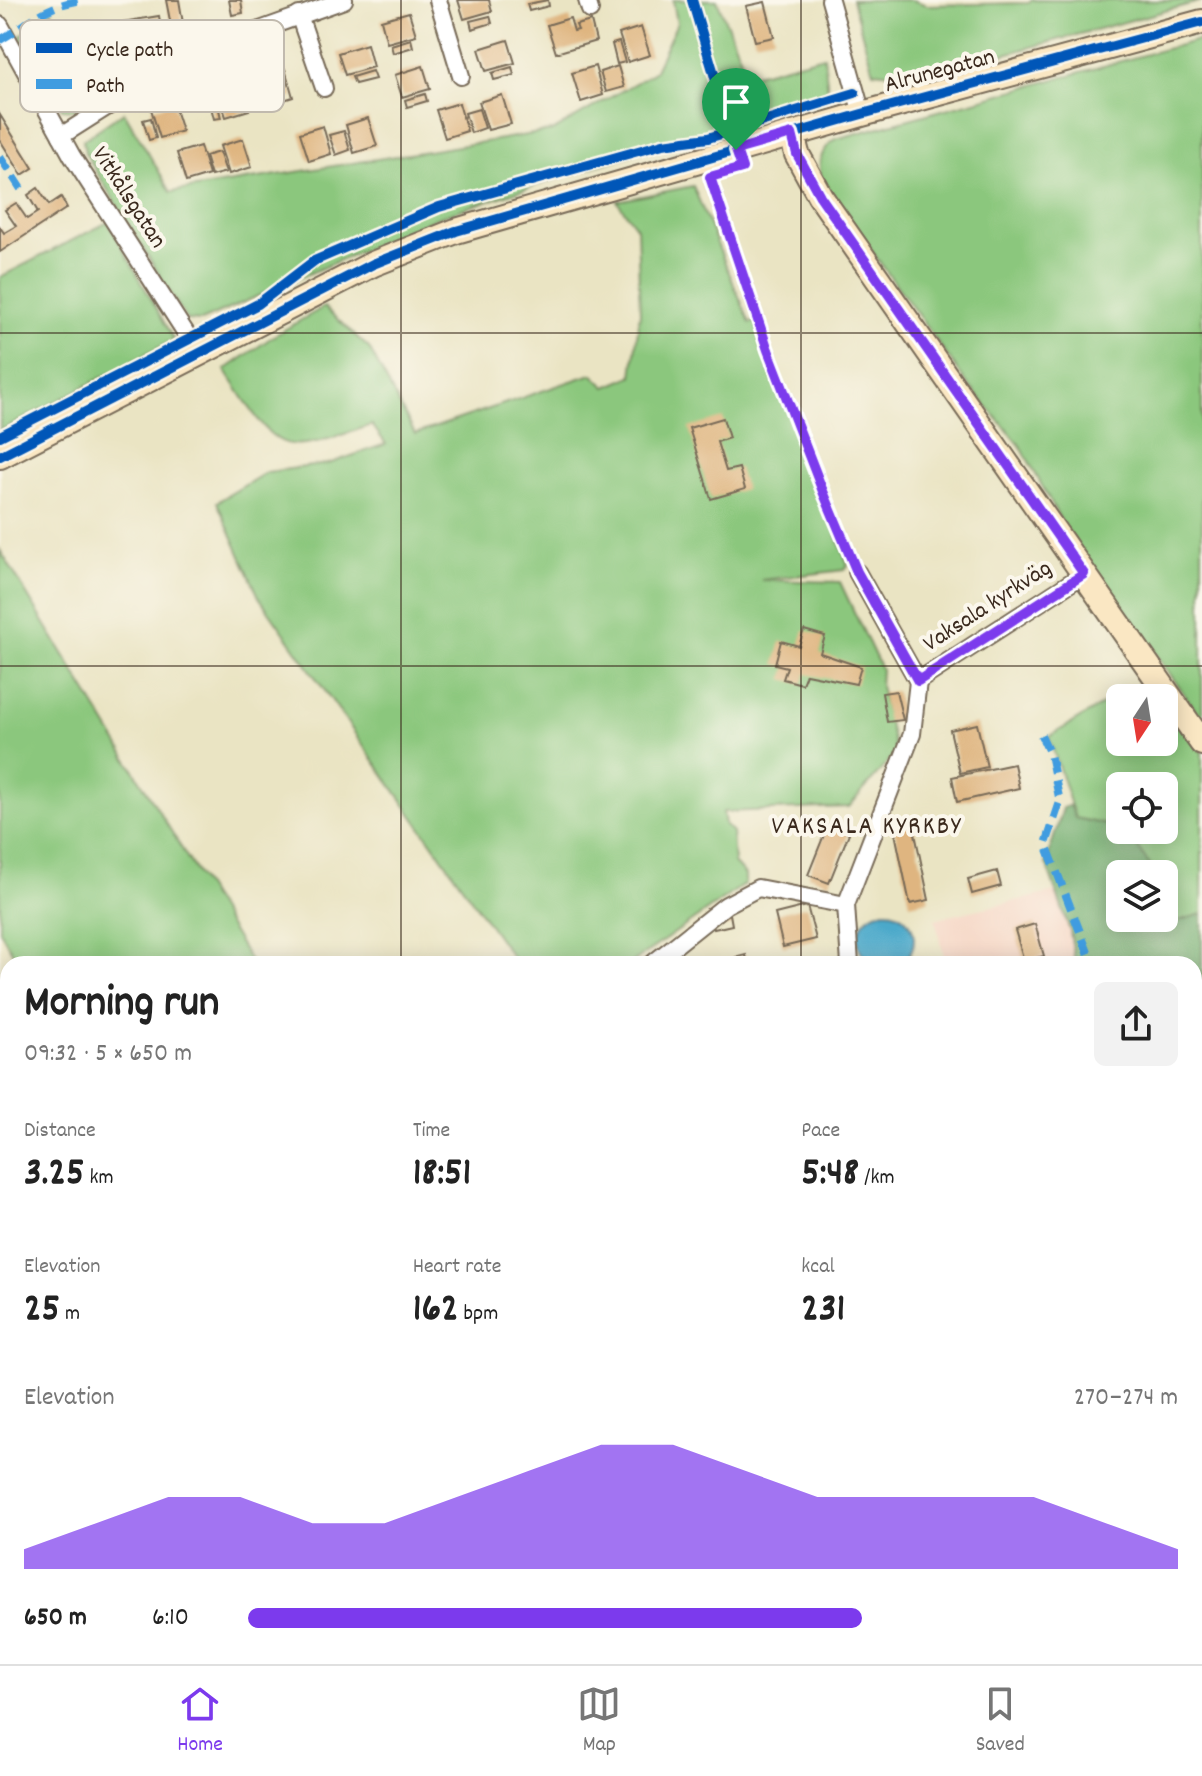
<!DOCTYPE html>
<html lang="en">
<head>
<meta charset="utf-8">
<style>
  body { margin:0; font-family:Dekko,sans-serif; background:#f2f2f2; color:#222; height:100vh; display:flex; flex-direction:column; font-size:30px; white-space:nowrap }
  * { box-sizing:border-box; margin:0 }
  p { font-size:26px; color:#767676 }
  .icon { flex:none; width:44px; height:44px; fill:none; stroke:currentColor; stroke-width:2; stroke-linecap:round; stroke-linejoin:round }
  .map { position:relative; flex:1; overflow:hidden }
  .sheet { position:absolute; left:0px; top:956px; width:1202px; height:708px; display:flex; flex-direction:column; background:#fff; border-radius:24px 24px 0 0; box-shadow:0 4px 20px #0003 }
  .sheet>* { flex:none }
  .needle { width:52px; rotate:192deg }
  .tools { position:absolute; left:1106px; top:684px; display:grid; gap:16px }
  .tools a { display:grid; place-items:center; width:72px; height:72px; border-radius:12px; background:#fff; box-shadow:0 4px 20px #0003; font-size:40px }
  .pin { position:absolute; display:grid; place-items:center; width:68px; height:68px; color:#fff; margin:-82px -34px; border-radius:50% 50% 50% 0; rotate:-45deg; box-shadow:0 0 8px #0007 }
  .pin .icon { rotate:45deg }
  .round { display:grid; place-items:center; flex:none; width:84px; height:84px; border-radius:12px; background:#f2f2f2 }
  .head { display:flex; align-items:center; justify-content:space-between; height:136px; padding:0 24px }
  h1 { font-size:44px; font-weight:800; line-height:60px }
  .figures { display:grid; grid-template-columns:repeat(3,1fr); gap:12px; height:136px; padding:8px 24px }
  .figures div { display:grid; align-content:center }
  .figures b { font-size:40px; font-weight:800 }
  .figures small { font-size:22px; font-weight:400 }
  .figures p { font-size:22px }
  .chart { height:224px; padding:16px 24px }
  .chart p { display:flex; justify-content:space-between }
  .chart svg { width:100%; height:144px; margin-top:8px; fill:#7c3aed; opacity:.7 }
  ul { padding:0 24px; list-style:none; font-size:26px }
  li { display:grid; grid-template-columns:128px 96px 1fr; align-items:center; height:60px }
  li i { height:20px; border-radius:10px; background:#7c3aed }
  .menu { display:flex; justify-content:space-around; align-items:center; height:112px; border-top:2px solid #e0e0e0; background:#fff; font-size:22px; color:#767676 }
  .menu a { display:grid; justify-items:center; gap:4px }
  .menu .on { color:#7c3aed }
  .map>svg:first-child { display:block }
  .built { fill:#f5d3c1 }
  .green { fill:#8bc77d; stroke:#63784e; stroke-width:2 }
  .forest { fill:#70ac6c; stroke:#566b45; stroke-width:2 }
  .water { fill:#4ca9ca; stroke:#446a74; stroke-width:2 }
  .building { fill:#dfb580 }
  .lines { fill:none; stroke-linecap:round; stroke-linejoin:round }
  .street-casing { stroke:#786b58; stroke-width:20 }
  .secondary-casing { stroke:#786b58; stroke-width:28 }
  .highway-casing { stroke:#786b58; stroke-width:36 }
  .street { stroke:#fff; stroke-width:16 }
  .secondary { stroke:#fae7c3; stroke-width:24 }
  .highway { stroke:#f2c36a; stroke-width:32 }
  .quiet { stroke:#3f9ce0; stroke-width:8; stroke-dasharray:16 8; stroke-linecap:butt }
  .cycleway-casing { stroke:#fbf7ec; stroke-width:15 }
  .cycleway { stroke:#0057b8; stroke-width:10 }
  .route-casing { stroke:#fff; stroke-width:16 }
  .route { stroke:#7c3aed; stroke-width:10 }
  .grid { fill:none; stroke:#3b2a1e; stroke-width:2; stroke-opacity:0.55 }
  .labels { text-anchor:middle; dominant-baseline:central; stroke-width:8; stroke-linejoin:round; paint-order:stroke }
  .street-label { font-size:24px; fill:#3b2a1e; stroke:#fbf7ec }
  .neighbourhood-label { font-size:26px; letter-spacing:2px; fill:#3b2a1e; stroke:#fbf7ec }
  .key { fill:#fbf7ec; stroke:#c1baae; stroke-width:2 }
  .key-label { font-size:22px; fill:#3b2a1e }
</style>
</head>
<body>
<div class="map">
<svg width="1202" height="1664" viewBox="0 0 1202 1664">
  <rect width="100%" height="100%" fill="#fbf7ec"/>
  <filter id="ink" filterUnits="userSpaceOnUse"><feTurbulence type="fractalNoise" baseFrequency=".0125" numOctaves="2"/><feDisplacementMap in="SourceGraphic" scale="16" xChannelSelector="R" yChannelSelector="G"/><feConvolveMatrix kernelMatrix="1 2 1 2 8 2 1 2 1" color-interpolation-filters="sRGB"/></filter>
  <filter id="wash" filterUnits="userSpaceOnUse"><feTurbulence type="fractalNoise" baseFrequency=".006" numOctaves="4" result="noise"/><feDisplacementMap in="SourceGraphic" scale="32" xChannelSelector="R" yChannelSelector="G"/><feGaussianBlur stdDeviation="1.8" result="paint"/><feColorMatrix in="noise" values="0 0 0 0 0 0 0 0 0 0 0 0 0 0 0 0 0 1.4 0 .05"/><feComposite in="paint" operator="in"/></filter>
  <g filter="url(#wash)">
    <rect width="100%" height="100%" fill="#eae4c3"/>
    <polygon class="built" points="1056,892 1070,931 1075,964 946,964 935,919"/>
    <g class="green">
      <polygon points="673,0 717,0 748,76 824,56 828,91 822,109 706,135 692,135 441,216 201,321 187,320 85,153 83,140 124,112 171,192 552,131 654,72 677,23"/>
      <polygon points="852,0 912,0 927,5 1029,3 1032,0 1202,1 924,76 873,71"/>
      <polygon points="52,11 61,62 76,110 62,109 20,36"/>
      <path d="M1202 39V719L1062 523 1020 445 967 383 822 182C817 163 820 150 836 139Z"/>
      <path d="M693 186 750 323 758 321 848 565 844 570 761 580 840 582 881 669 880 686 896 753 849 807 723 812 725 825 732 832 734 863 745 875V884L630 964H517L259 597 217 502 267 472 328 464 386 444 372 425C273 458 281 455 225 370L275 335 324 307 369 348 415 434 592 374 606 387 632 376 640 313 637 228 617 201Z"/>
      <polygon points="108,222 174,340 0,431 0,277"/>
      <polygon points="0,550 252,964 19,964 0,931"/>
      <polygon points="1144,686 1156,698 1120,698 1120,742 1164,742 1164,706 1202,752 1202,914 1075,964 1070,931 1046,863 1120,844 1120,918 1164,918 1164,874 1155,874 1124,830 1164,830 1164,786 1120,786 1120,828 1075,818 1049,737 1113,698"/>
      <polygon points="1202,1511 1202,1597 1194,1597 1194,1519"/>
      <polygon points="986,1656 1166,1656 1176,1664 987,1664"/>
    </g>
    <g class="forest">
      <path d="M1070 805 1075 818C1128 829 1126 828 1155 874H1120V918H1160L1163 925 1202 914V1003L1198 1011 1202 1023V1274L1194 1278V964H1075L1070 931 1046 863 1063 808Z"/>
      <polygon points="1194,1597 1202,1597 1202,1664 1176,1664 1166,1656 1194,1656"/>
    </g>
    <circle class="water" cx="886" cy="939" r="28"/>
    <g id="blocks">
      <g class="building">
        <polygon points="166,0 179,0 184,29 172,31"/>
        <polygon points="229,0 241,0 243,13 232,15"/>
        <polygon points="458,0 489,0 492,11 464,19"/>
        <polygon points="548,0 549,6 529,11 527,4"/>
        <polygon points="765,2 774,37 755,41 746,6"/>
        <polygon points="409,12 416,35 387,43 381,20"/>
        <polygon points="159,16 164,45 61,62 56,33"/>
        <polygon points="490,16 492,23 472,29 470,21"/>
        <polygon points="570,18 574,31 578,30 576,25 591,21 596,41 556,53 547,25"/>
        <polygon points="641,27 650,55 628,62 619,34"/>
        <polygon points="411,39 413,47 393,53 391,45"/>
        <polygon points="508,40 515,63 486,71 479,49"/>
        <polygon points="619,42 625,62 617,64 612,44"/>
        <polygon points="367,44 373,67 345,75 338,53"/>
        <polygon points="423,66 430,89 402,97 395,75"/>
        <polygon points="595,66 603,95 581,102 572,73"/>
        <polygon points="618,66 624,87 606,92 600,72"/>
        <polygon points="512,67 514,75 494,80 492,73"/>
        <polygon points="285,69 293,97 271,104 262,76"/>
        <polygon points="372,71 375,79 355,84 352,77"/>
        <polygon points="240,82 249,110 226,117 217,89"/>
        <polygon points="425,94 427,101 407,107 405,100"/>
        <polygon points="502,95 511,124 488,130 479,102"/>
        <polygon points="216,97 221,118 214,119 209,99"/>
        <polygon points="173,103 182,131 160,138 151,109"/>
        <polygon points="459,103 467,131 445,138 436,110"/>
        <polygon points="479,109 485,128 471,133 465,113"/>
        <polygon points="0,115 33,168 22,175 0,140"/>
        <polygon points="151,118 156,138 149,140 143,120"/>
        <polygon points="368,118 377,146 354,153 346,125"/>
        <polygon points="323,126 331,154 309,161 300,133"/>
        <polygon points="344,131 350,150 336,155 329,135"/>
        <polygon points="243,139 252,167 229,174 220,146"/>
        <polygon points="200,146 209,175 186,182 177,153"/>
        <polygon points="219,152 226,172 211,176 205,156"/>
        <polygon points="38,188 49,205 61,197 67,208 0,252 0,227 4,233 16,226 5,210 16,203 27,219 38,212 28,195"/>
        <polygon points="723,418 729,438 717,442 726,471 739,468 745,489 711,499 689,428"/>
        <polygon points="804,630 825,636 820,653 861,667 856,684 806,674 802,684 783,679 787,667 775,664 781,641 799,646"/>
        <polygon points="896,691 903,720 887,722 882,693"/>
        <polygon points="977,724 987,767 960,773 950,730"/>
        <polygon points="1014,764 1019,788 957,802 952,777"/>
        <polygon points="913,824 929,900 910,904 894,828"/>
        <polygon points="828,825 849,833 829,883 808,875"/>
        <polygon points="997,871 1001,886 972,894 968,879"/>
        <polygon points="807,906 816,939 783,947 775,914"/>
        <polygon points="730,914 732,925 714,929 711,919"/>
        <polygon points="1035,924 1044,956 1024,961 1015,930"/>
        <polygon points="746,955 748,964 728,964 727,960"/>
        <polygon points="1201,1413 1202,1429 1195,1431 1194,1415"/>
      </g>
    </g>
  </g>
  <g filter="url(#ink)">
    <use href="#blocks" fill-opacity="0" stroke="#786b58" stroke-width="2"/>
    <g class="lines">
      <g class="street-casing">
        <g id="street">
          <polyline points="438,0 461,76"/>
          <polyline points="587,0 590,10"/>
          <polyline points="830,0 862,114"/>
          <polyline points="299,15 324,88"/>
          <polyline points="0,25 72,156 198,352"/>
          <polyline points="61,136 187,56 344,0"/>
          <polyline points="857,572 918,681"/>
          <polyline points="652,964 726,905 758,888 846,905"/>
          <polyline points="850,964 846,905 912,734 918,681 1084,574"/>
          <polyline points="1194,1455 1202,1478"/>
        </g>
      </g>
      <g class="secondary-casing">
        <g id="secondary">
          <polyline points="792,134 797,154 820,196 1202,743"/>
          <polyline points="0,456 373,264 456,231 862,114 1202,22"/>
          <polyline points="1194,1311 1202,1306"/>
          <polyline points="787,1664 795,1656"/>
        </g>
      </g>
      <g class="highway-casing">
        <g id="highway">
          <polyline points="0,1008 8,1023"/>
          <polyline points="0,1065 8,1080"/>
          <polyline points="339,1656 344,1664"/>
          <polyline points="385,1656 390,1664"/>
        </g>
      </g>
      <use href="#street" class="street"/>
      <use href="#secondary" class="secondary"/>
      <use href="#highway" class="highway"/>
      <g class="quiet">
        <path d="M0 40C33 21 43 6 82 0"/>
        <polyline points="0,157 21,189"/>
        <polyline points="1041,735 1050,754 1060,802 1046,844 1089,955 1088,964"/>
      </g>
      <g class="cycleway-casing">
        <g id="cycleway">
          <polyline points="692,0 742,168 710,177 768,350 857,572"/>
          <polyline points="0,436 258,304 314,261 439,207 663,144 708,138 855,93"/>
          <polyline points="0,456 373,264 456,231 862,114 1202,22"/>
        </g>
      </g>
      <use href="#cycleway" class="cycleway"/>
    </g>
  </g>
  <g class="lines" filter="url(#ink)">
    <g class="route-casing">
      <polygon id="route" points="792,134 797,154 820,196 1084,574 918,681 857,572 822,489 768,350 710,177 742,168 736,150"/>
    </g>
    <use href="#route" class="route"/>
  </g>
  <path class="grid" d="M401 0V964M801 0V964M0 333H1202M0 666H1202M0 998H8M1194 998H1202M0 1331H8M1194 1331H1202M401 1656V1664M801 1656V1664"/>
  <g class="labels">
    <g class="street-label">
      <text transform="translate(940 72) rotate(-15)">Alrunegatan</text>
      <text transform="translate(128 198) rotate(57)">Vitkålsgatan</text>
      <text transform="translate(988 607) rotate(-33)">Vaksala kyrkväg</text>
    </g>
    <g class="neighbourhood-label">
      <text x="867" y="827">VAKSALA KYRKBY</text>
    </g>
  </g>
  <rect x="20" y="20" width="264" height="92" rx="12" class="key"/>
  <rect x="36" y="43" width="36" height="10" fill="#0057b8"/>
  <rect x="36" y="79" width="36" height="10" fill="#3f9ce0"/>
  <g class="key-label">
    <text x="86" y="56">Cycle path</text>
    <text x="86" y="92">Path</text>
  </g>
</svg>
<div class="tools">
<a><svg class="needle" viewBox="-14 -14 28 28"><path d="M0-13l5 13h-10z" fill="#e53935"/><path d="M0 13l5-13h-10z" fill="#767676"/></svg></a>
<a><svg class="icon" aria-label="locate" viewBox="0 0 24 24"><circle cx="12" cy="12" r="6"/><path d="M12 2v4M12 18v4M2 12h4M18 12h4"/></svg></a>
<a><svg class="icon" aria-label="layers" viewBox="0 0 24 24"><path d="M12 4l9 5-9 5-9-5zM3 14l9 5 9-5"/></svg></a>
</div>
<div class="pin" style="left:736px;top:150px;background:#1e9e55"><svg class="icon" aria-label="arrive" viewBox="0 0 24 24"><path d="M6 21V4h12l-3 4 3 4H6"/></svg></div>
<section class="sheet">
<div class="head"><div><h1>Morning run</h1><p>09:32 · 5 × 650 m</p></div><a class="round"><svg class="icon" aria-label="share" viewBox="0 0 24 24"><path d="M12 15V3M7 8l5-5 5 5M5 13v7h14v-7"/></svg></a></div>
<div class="figures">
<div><p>Distance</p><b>3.25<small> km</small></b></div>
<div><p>Time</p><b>18:51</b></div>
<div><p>Pace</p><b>5:48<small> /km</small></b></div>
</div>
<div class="figures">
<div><p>Elevation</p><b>25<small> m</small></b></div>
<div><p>Heart rate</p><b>162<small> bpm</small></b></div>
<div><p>kcal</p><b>231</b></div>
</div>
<div class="chart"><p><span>Elevation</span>270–274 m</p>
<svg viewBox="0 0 160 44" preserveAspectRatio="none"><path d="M0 44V38L10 30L20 22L30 22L40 30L50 30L60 22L70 14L80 6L90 6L100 14L110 22L120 22L130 22L140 22L150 30L160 38V44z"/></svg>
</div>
<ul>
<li><b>650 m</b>6:10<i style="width:66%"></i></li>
</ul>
</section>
</div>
<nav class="menu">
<a class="on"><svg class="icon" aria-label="home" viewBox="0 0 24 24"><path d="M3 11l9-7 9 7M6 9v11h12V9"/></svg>Home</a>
<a><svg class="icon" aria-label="map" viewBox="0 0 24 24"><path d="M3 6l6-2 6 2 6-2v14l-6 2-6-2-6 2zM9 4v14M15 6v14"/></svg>Map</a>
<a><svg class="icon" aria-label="saved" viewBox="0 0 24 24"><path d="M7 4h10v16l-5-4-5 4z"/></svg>Saved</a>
</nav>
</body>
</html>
